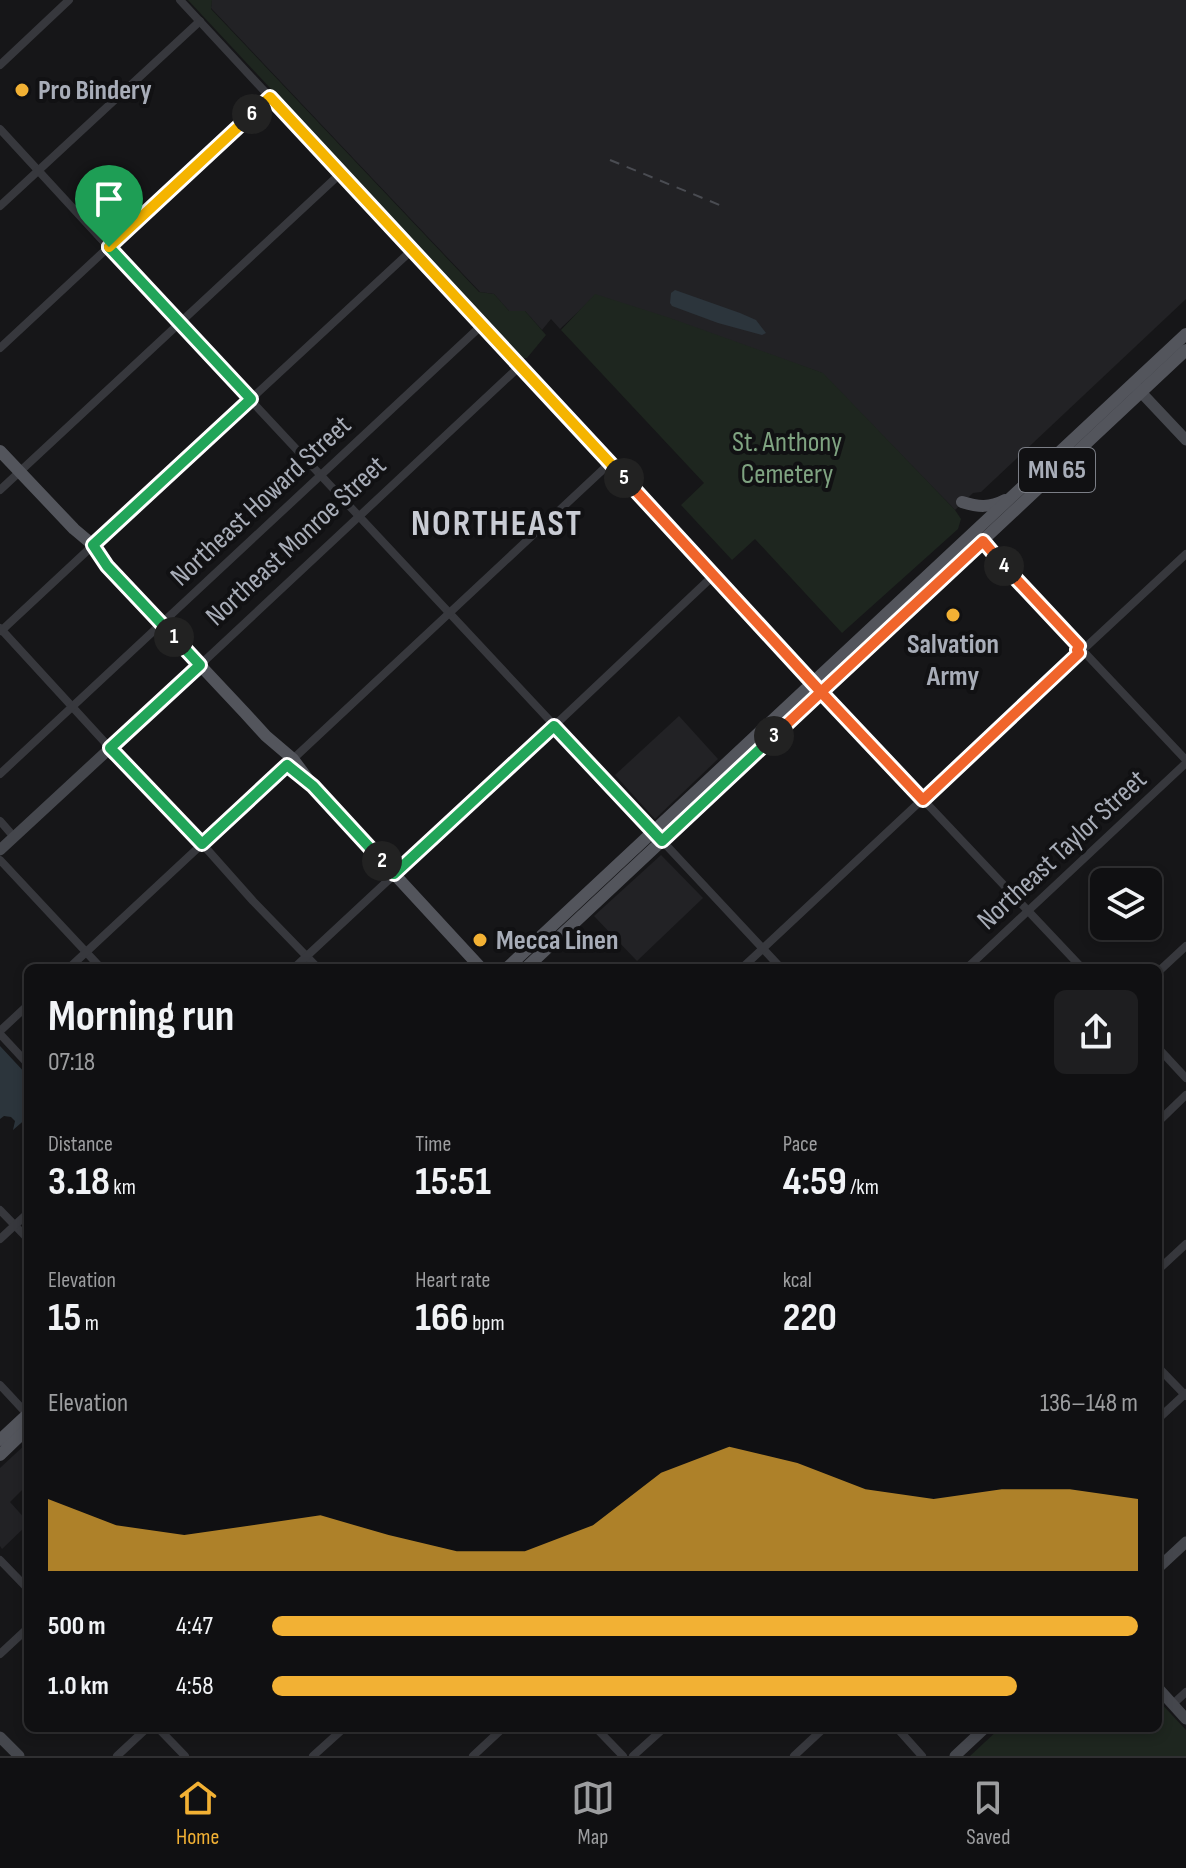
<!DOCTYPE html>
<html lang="en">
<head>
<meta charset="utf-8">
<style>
  body { margin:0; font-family:"Sofia Sans Condensed",sans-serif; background:#1e1e20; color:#f1f3f6; height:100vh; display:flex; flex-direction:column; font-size:30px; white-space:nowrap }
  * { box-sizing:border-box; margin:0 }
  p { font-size:26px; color:#9c9d9f }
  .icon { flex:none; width:44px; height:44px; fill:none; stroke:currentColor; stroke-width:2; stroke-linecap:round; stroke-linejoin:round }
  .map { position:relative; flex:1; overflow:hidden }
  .side { position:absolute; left:24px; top:964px; width:1138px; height:768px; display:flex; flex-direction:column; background:#101012; border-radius:12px; box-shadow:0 4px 12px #0003,0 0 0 2px #303032 }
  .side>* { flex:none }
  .controls { position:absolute; left:1090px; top:868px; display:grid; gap:16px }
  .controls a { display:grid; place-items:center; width:72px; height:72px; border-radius:12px; background:#101012; box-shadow:0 4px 12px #0003,0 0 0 2px #303032; font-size:40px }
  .pin { position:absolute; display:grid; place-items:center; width:68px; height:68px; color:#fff; margin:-82px -34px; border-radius:50% 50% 50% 0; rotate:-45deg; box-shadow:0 0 8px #0007 }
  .pin .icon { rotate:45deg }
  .km { position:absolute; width:40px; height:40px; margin:-20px; border-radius:50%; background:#222; color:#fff; font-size:22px; line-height:40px; text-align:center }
  .round { display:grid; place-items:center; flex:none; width:84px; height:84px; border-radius:12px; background:#1e1e20 }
  .head { display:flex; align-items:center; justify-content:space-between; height:136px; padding:0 24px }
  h1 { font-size:44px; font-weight:700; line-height:60px }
  .figures { display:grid; grid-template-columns:repeat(3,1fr); gap:12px; height:136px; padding:8px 24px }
  .figures div { display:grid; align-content:center }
  .figures b { font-size:40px; font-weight:700 }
  .figures small { font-size:22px; font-weight:400 }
  .figures p { font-size:22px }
  .chart { height:224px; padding:16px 24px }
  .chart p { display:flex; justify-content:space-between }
  .chart svg { width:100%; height:144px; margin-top:8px; fill:#f2b134; opacity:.7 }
  ul { padding:0 24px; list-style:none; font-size:26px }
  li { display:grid; grid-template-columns:128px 96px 1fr; align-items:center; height:60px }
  li i { height:20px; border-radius:10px; background:#f2b134 }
  .dock { display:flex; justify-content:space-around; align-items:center; height:112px; border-top:2px solid #303032; background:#101012; font-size:22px; color:#9c9d9f }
  .dock a { display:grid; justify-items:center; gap:4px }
  .dock .current { color:#f2b134 }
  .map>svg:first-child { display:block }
  .built { fill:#222225 }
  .green { fill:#1e261f }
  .water { fill:#2c353c }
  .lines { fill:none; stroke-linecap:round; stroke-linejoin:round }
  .street { stroke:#37383d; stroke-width:8 }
  .secondary { stroke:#45474d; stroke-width:11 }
  .primary { stroke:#53555c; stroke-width:12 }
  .rail { stroke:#4a4c52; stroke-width:2; stroke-dasharray:10 8; stroke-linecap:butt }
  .split-1-casing { stroke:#fff; stroke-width:16 }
  .split-2-casing { stroke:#fff; stroke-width:16 }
  .split-3-casing { stroke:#fff; stroke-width:16 }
  .split-4-casing { stroke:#fff; stroke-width:16 }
  .split-5-casing { stroke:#fff; stroke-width:16 }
  .split-6-casing { stroke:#fff; stroke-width:16 }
  .split-7-casing { stroke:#fff; stroke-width:16 }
  .split-1 { stroke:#22a559; stroke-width:10 }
  .split-2 { stroke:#22a559; stroke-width:10 }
  .split-3 { stroke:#22a559; stroke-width:10 }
  .split-4 { stroke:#f0652b; stroke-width:10 }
  .split-5 { stroke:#f0652b; stroke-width:10 }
  .split-6 { stroke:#f5b400; stroke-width:10 }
  .split-7 { stroke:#f5b400; stroke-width:10 }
  .poi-dot { fill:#f2b134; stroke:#111113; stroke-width:3 }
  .labels { text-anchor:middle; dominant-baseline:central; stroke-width:8; stroke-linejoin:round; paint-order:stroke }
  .shield { fill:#111113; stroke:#7b7e86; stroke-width:2 }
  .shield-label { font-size:26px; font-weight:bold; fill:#a8adb8 }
  .poi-label { font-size:28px; font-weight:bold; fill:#a8adb8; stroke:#111113; text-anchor:start }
  .park-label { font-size:28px; fill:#7fa381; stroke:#111113 }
  .street-label { font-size:28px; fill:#a8adb8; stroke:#111113 }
  .district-label { font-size:36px; font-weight:bold; letter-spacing:2px; fill:#c9ccd4; stroke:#111113 }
</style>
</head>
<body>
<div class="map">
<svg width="1186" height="1756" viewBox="0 0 1186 1756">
  <rect width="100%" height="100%" fill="#161618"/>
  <g class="built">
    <polygon points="212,0 1186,0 1186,299 981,492 973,493 955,510 822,373 596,295 560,329 551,319 542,330 525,311 509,311 494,294 480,292 211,8"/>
    <polygon points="679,716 718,759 655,819 615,775"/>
    <polygon points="661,855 703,898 637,961 594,916"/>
    <polygon points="28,1442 28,1484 10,1502 28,1522 28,1524 2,1549 0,1546 0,1468"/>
  </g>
  <g class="green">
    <polygon points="188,0 212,0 211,9 479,292 494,294 509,311 525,311 546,335 527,358 522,358"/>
    <polygon points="595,294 670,318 823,373 955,510 961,519 958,529 842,633 755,539 732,560 681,505 704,483 561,330"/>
    <polygon points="1158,1700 1186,1730 1186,1756 970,1756 1000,1728 1158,1728"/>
  </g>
  <g class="water">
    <polygon points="675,290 740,313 756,320 766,333 762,335 718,323 672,306 670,303 671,293"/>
    <polygon points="0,1046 28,1076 28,1117 13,1130 15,1121 11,1117 4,1116 0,1119"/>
  </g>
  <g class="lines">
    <g class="street">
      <polyline points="180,0 764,631 1082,968"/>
      <polyline points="0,65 69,0"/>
      <polyline points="0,129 185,330 781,968"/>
      <polyline points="0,206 200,21"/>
      <polyline points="0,348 270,97"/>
      <polyline points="0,490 341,173"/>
      <polyline points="983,541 1079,646"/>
      <polyline points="93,545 412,250"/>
      <polyline points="0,628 155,797 197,838 253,901 318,968"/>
      <polyline points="1,631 88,550"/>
      <polyline points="1087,646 1186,554"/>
      <polyline points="1086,654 1186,760"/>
      <polyline points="200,665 520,366"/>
      <polyline points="293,759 610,463"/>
      <polyline points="0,774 482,325"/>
      <polyline points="0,821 14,837"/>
      <polyline points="0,860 101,968"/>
      <polyline points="69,968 287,765"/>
      <polyline points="294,968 554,726 714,575"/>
      <polyline points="742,968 1079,653"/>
      <polyline points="967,968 1186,763"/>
      <polyline points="1158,972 1186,946"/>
      <polyline points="0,1031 28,1005"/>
      <polyline points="0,1034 28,1064"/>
      <polyline points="1158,1048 1186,1078"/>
      <polyline points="1158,1122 1186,1095"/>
      <polyline points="0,1210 28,1239"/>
      <polyline points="0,1239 28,1213"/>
      <polyline points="1158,1270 1186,1244"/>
      <polyline points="1158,1367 1186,1396"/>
      <polyline points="0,1385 28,1415"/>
      <polyline points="1158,1419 1186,1393"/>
      <polyline points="0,1560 28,1589"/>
      <polyline points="0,1654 28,1628"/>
      <polyline points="1173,1704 1186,1692"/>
      <polyline points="158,1728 185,1756"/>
      <polyline points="596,1728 623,1756"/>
      <polyline points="897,1728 922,1756"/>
      <polyline points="117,1756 147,1728"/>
      <polyline points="313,1756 344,1728"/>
      <polyline points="473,1756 503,1728"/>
      <polyline points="633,1756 664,1728"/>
      <polyline points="794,1756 824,1728"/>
    </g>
    <g class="secondary">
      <polyline points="1137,388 1186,440"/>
      <polyline points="0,850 200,665"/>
      <polyline points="1158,1568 1186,1542"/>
      <polyline points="1158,1688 1186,1719"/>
      <polyline points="0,1737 19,1756"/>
      <polyline points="955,1756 985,1728"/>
    </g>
    <g class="primary">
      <polyline points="0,451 74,529 93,545 107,566 245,713 266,736 293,759 313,786 481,968"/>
      <path d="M962 502C978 507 990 508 1005 500"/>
      <polyline points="507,968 1186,334"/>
      <polyline points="526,968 1186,350"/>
      <polyline points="0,1440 28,1414"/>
      <polyline points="0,1455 28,1428"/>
    </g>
    <polyline class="rail" points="610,160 722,206"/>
  </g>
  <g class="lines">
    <g class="split-1-casing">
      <polyline id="split-1" points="109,247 251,399 93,545 107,566 174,637"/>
    </g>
    <g class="split-2-casing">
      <polyline id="split-2" points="174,637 200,665 110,748 116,754 202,844 287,765 313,786 382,861"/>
    </g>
    <g class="split-3-casing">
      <polyline id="split-3" points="382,861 394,874 554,726 662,841 774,736"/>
    </g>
    <g class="split-4-casing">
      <polyline id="split-4" points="774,736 821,692 923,800 1079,653 1077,650 1079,646 1004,566"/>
    </g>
    <g class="split-5-casing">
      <polyline id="split-5" points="624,478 821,692 983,541 1004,566"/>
    </g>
    <g class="split-6-casing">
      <polyline id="split-6" points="252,114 270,97 624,478"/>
    </g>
    <g class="split-7-casing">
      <polyline id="split-7" points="109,247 252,114"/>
    </g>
    <use href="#split-1" class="split-1"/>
    <use href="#split-2" class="split-2"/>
    <use href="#split-3" class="split-3"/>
    <use href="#split-4" class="split-4"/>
    <use href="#split-5" class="split-5"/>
    <use href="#split-6" class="split-6"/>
    <use href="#split-7" class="split-7"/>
  </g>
  <g class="poi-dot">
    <circle cx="22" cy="90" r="8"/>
    <circle cx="953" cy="615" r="8"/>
    <circle cx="480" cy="940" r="8"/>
  </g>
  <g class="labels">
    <rect class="shield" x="1019" y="448" width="76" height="44" rx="6"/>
    <g class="shield-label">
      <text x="1057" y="470">MN 65</text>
    </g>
    <g class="poi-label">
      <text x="38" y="90">Pro Bindery</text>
      <text x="953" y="644" text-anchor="middle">Salvation<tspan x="953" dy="32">Army</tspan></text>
      <text x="496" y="940">Mecca Linen</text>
    </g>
    <g class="park-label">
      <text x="787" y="442">St. Anthony<tspan x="787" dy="32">Cemetery</tspan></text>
    </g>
    <g class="street-label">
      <text transform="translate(261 501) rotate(-43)">Northeast Howard Street</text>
      <text transform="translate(296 541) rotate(-43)">Northeast Monroe Street</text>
      <text transform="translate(1062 850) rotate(-43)">Northeast Taylor Street</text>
    </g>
    <g class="district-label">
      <text x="497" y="524">NORTHEAST</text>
    </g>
  </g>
</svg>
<div class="controls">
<a><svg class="icon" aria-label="layers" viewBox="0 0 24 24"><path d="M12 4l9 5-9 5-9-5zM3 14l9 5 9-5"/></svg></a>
</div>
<div class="pin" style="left:109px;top:247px;background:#1e9e55"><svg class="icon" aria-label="arrive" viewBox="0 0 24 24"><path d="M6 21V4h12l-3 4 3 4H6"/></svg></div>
<b class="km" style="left:174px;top:637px">1</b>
<b class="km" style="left:382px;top:861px">2</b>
<b class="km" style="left:774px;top:736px">3</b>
<b class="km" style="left:1004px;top:566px">4</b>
<b class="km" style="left:624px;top:478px">5</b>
<b class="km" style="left:252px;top:114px">6</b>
<section class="side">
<div class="head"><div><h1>Morning run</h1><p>07:18</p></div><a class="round"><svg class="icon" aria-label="share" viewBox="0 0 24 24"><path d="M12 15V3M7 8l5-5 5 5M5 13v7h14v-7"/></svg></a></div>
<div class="figures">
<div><p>Distance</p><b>3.18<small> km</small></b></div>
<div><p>Time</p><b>15:51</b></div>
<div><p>Pace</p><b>4:59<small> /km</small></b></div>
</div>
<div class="figures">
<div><p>Elevation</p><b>15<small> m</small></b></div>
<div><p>Heart rate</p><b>166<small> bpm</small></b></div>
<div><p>kcal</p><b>220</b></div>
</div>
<div class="chart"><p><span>Elevation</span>136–148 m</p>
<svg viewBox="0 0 160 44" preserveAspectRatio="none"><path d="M0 44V22L10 30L20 33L30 30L40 27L50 33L60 38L70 38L80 30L90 14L100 6L110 11L120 19L130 22L140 19L150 19L160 22V44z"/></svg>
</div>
<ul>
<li><b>500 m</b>4:47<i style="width:100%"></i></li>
<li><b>1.0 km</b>4:58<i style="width:86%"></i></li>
</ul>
</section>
</div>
<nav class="dock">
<a class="current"><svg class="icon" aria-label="home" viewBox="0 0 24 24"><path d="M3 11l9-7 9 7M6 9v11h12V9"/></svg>Home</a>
<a><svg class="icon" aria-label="map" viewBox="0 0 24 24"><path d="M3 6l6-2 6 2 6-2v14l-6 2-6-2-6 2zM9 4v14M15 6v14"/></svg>Map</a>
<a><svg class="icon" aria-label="saved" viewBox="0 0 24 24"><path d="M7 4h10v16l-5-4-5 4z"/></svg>Saved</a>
</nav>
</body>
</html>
